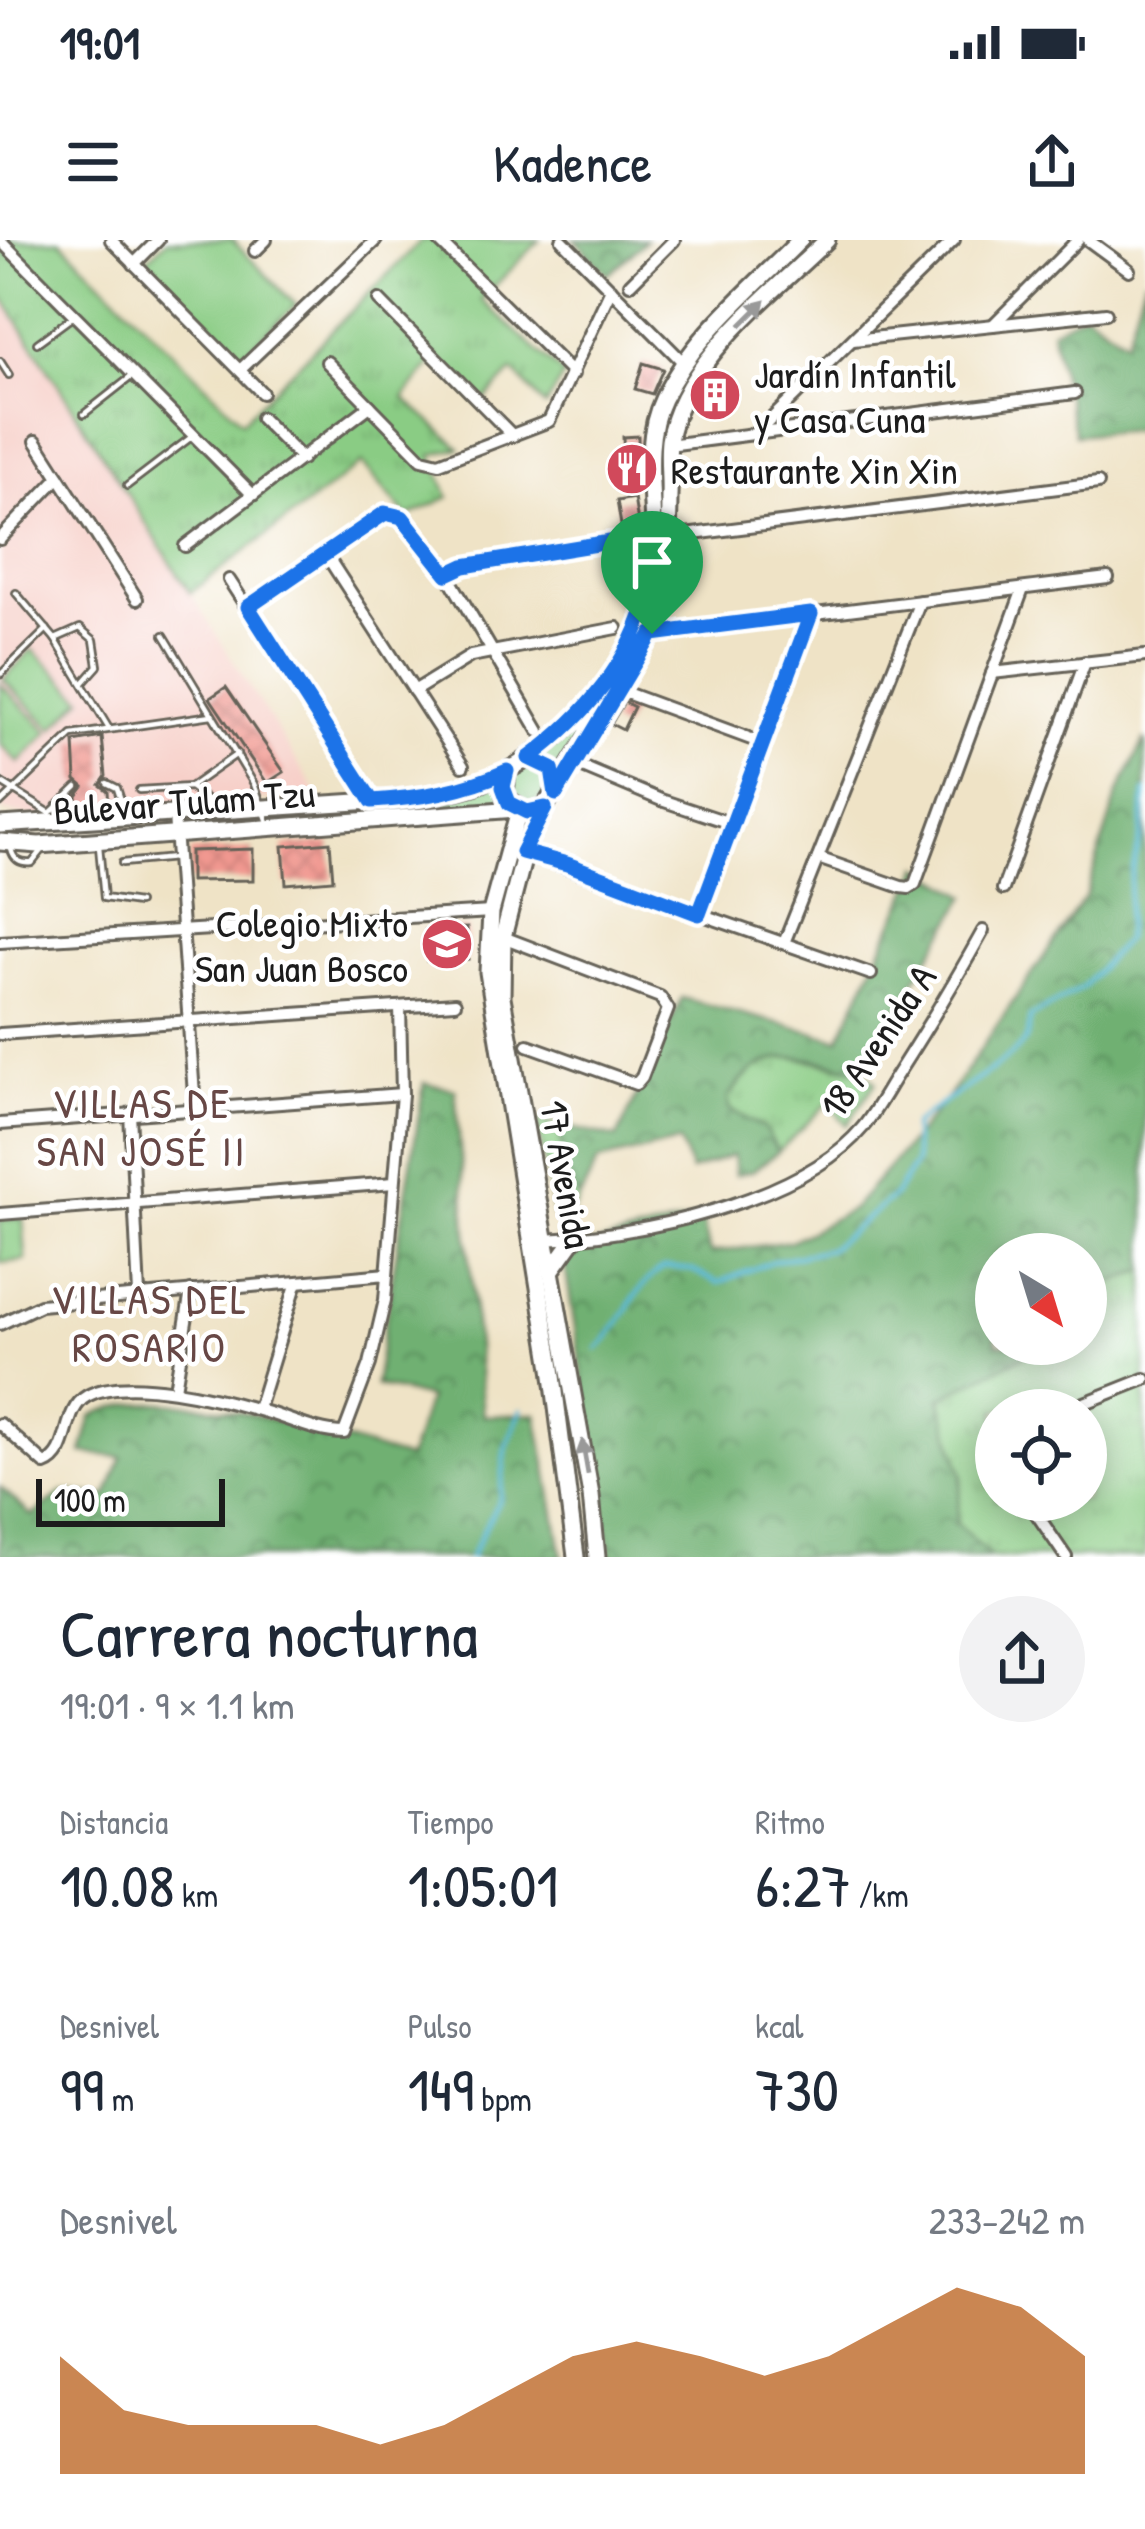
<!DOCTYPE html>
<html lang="es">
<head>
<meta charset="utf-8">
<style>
  body { margin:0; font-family:"Patrick Hand",sans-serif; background:#f2f2f3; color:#1f2937; height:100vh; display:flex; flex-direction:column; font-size:45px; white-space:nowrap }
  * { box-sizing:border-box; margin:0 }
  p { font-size:39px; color:#747a83 }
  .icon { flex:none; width:66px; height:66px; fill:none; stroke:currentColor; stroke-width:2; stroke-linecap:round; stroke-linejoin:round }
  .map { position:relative; height:1317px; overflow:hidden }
  .drawer { display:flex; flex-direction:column; background:#fff; flex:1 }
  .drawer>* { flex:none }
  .needle { width:78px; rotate:142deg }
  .controls { position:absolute; left:975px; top:993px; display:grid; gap:24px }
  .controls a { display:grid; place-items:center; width:132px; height:132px; border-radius:50%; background:#fff; box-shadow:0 6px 30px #0003; font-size:60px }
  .scale { position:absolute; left:36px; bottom:30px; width:189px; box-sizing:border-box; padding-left:12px; border:6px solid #1c1c1c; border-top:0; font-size:33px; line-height:42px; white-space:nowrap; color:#1c1c1c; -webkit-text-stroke:9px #fff; paint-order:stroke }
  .pin { position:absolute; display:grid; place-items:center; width:102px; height:102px; color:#fff; margin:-123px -51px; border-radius:50% 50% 50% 0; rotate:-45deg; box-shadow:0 0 12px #0007 }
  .pin .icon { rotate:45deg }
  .round { display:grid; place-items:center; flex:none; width:126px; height:126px; border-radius:63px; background:#f2f2f3 }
  .summary { display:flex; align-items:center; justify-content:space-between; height:204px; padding:0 60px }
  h1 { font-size:66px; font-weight:600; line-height:90px }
  .metrics { display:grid; grid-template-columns:repeat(3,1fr); gap:18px; height:204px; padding:12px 60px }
  .metrics div { display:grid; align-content:center }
  .metrics b { font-size:60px; font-weight:600 }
  .metrics small { font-size:33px; font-weight:400 }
  .metrics p { font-size:33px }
  .chart { height:336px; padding:24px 60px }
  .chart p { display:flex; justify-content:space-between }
  .chart svg { width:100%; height:216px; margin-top:12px; fill:#b45309; opacity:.7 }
  .status { display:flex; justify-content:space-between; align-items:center; height:84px; padding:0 60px; background:#fff; direction:ltr }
  .status svg { height:33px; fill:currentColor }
  header { display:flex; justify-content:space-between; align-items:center; height:156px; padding:0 60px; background:#fff; font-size:54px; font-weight:600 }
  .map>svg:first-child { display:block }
  .built { fill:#f7d0c9 }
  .grass { fill:url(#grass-tufts); stroke:#537450; stroke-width:3; fill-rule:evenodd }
  .forest { fill:url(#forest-crowns); stroke:#466647; stroke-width:3 }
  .park { fill:#8acc84; stroke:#537450; stroke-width:3 }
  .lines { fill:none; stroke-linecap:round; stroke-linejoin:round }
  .stream { stroke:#56b8d5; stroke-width:4.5 }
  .building { fill:url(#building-cross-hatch) }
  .lane-casing { stroke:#666258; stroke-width:10 }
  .street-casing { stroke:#666258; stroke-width:16 }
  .secondary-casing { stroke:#666258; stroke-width:21 }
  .lane { stroke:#fff; stroke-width:4.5 }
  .street { stroke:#fff; stroke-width:10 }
  .secondary { stroke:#fff; stroke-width:15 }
  .oneway { fill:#999 }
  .route-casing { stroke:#fff; stroke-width:24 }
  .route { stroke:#1a73e8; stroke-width:15 }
  .labels { text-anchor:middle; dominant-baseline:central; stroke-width:9; stroke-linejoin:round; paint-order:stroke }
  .poi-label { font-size:39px; fill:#1c1c1c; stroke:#fff; text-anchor:start }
  .street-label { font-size:39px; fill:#1c1c1c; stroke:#fff }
  .neighbourhood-label { font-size:42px; letter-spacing:3px; fill:#674745; stroke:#fff }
</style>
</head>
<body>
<div class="status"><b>19:01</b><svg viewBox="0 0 49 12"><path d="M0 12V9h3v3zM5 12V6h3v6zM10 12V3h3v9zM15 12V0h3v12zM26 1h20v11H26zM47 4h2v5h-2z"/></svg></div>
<header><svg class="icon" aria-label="menu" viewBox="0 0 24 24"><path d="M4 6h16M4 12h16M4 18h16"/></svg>Kadence<svg class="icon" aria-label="share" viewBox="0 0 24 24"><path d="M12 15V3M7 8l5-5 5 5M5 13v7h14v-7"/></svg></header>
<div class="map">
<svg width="1145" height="1317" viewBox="0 0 1145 1317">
  <defs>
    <pattern id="grass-tufts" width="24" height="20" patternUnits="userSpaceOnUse" patternTransform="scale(3)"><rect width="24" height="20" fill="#8acc84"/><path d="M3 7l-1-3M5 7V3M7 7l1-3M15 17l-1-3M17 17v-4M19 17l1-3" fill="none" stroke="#76af71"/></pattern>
    <pattern id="forest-crowns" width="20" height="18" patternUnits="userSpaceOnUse" patternTransform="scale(3)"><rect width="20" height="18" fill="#6fb072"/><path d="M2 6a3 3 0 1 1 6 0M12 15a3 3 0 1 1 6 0" fill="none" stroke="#5a8e5d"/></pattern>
    <pattern id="building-cross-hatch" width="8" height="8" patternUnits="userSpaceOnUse" patternTransform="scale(3)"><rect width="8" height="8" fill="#f19890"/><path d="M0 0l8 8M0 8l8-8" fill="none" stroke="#ce827c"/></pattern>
  </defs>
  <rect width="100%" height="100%" fill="#fff"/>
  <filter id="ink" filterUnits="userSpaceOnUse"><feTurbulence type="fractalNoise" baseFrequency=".00833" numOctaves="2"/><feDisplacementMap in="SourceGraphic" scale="24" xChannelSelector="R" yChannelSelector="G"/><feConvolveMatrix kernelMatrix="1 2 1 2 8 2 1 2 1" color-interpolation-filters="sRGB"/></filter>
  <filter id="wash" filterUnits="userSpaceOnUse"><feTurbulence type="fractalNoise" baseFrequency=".004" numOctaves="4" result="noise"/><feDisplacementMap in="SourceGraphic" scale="48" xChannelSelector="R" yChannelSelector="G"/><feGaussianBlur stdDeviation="2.7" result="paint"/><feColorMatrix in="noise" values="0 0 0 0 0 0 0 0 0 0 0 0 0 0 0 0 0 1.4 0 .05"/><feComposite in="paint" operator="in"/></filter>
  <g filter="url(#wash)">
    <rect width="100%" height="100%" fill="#efe3c6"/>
    <polygon class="built" points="0,53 318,555 42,579 0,570"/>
    <g class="grass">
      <polygon points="0,0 60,0 242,181 422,0 540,0 481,60 564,135 545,166 513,131 480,165 436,118 404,158 460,208 432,215 449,257 407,277 362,223 190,353 0,53"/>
      <polygon points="609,453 559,538 540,516"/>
      <circle cx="530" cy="544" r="18"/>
      <polygon points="500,539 507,564 400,573 401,568"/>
      <polygon points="783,815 860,830 876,842 847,885 828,863 778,912 765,889 729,869 727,857 758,824"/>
      <path d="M537 880 558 885C566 910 569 934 579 959L566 985 554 977Z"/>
      <polygon points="23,978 26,1020 0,1023 0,980"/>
      <path d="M1145 1030V1317H991L956 1283 962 1235 939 1157 1047 1104H1086V1053ZM996 1170H1086V1260H996Z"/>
    </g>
    <g class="forest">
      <polygon points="575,0 646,0 608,35"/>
      <polygon points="1145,37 1145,189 1075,195 1051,90 1085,72 1126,101"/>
      <polygon points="1145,499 1145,1030 1086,1053 1086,1014 996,1014 996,1104 1047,1104 940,1158 962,1235 956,1283 991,1317 611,1317 564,1019 586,1006 702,977 710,1013 791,1001 852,969 895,920 948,857 1086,655 1117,556"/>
      <path d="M920 627 967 656 860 830C803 816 766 802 728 857L729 869 765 889 778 912 752 931 735 935 733 915 691 931 679 902 598 921 579 959 567 930 558 885 617 898 682 758 839 799Z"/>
      <path d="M424 843 455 849 483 1176 537 1174 563 1317H0V1247L32 1276 63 1252 107 1256 122 1217 82 1213 92 1176C168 1137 328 1196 408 1219L428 1158 375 1145Z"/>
    </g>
    <g class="park">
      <polygon points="167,0 232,0 296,65 240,117 144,22"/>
      <polygon points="32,409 83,458 53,489 3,439"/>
      <polygon points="0,444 49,492 19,523 0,504"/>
    </g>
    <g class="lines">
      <g class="stream">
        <path d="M598 1109C627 1080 631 1049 664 1027L692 1030 718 1043 770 1022 829 1009 895 955 915 923 913 885C936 864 1020 817 1027 797 1029 790 1029 784 1030 777L1082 748 1125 700 1130 641 1141 596 1145 552"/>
        <polyline points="470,1317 500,1258 506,1208 521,1170"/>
      </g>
    </g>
    <g id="blocks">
      <g class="building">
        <polygon points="643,123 663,129 652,154 635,149"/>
        <polygon points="708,145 727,151 723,165 704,160"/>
        <polygon points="638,196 639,236 625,237 623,197"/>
        <polygon points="634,258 638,283 621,285 617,261"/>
        <polygon points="226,447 284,532 267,543 210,458"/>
        <polygon points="624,462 634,467 623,490 611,484"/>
        <polygon points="102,497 106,536 100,545 108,551 109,566 78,568 77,556 84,547 76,540 74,502"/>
        <polygon points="330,602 333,640 286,644 283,606"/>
        <polygon points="253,609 253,640 190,641 190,611"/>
        <polygon points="467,688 468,719 427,721 426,690"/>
      </g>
    </g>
  </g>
  <g filter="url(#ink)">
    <use href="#blocks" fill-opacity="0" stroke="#666258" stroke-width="3"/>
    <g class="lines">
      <g class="lane-casing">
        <g id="lane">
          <polyline points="37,103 71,78"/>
          <polyline points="0,121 9,135"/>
          <polyline points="84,174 131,137"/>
          <polyline points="127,246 194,195"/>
          <polyline points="16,353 55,399 108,487"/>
          <polyline points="164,395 254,544 268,582"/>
          <polyline points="55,399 80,388 94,400 98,426 83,443"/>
          <polyline points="0,435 47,389"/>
          <polyline points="0,542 50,573"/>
          <polyline points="107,543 117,548 125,573"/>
          <polyline points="190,547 214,566"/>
          <polyline points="139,550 190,547 237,514"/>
          <polyline points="0,564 72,495 212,475"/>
          <polyline points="51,572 77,547"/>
          <polyline points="99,606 104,658 138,663"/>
          <path d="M11 609C14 621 21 624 32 623L44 608"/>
          <polyline points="122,623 175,618"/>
        </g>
      </g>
      <g class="street-casing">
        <g id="street">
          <polyline points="0,0 253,255"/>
          <polyline points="111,0 262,153"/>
          <polyline points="562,0 684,123"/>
          <polyline points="1088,0 1129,30"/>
          <polyline points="439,1 573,134"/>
          <polyline points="255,11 266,0"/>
          <polyline points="134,24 158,0"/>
          <polyline points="630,44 674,0"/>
          <polyline points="379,60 513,196"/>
          <polyline points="993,85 1078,0"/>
          <polyline points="853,100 1106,73"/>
          <polyline points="327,122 422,219 439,223 549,181 611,49"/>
          <polyline points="240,130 376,0"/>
          <polyline points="261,178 302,219"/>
          <polyline points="759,191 954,0"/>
          <polyline points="36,201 137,359"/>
          <polyline points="668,205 1075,153"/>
          <polyline points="669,297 1098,243"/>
          <polyline points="0,299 59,237"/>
          <polyline points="185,306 370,166"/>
          <polyline points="325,313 463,526"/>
          <polyline points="447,334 464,326 653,295"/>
          <polyline points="229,340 372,561"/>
          <polyline points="248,367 380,274 398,274 447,334 539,491"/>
          <polyline points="652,394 1108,338"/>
          <polyline points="992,433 1145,416"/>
          <polyline points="618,450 762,503"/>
          <polyline points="414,451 471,416 617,388"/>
          <polyline points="573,523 661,560 733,584"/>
          <polyline points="174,575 195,869"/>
          <polyline points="523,612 871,734"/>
          <polyline points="818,618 901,647 909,648 915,644 1023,349"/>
          <polyline points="1003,649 1085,422"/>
          <polyline points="699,674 811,374"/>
          <polyline points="503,697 660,757 668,769 642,837 636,844 528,805"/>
          <polyline points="0,702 491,672"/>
          <polyline points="784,703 920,361"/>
          <polyline points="0,794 455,763"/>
          <polyline points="130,873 139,1055"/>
          <polyline points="0,884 402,854"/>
          <polyline points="0,974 394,943"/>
          <path d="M541 1000C635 997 801 962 863 887 876 871 887 850 898 833 928 786 956 740 983 691"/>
          <polyline points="0,1084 40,1065 387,1034"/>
          <polyline points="175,1149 191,1051"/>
          <polyline points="258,1169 296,1045"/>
          <polyline points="1067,1170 1145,1139"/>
          <path d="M0 1184 45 1224C72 1214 61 1171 87 1156 126 1134 221 1159 262 1171 288 1178 317 1193 344 1193L370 1124 385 1060 402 854 400 767"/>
          <polyline points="1027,1260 1066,1317"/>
        </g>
      </g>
      <g class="secondary-casing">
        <g id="secondary">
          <polyline points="529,518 552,529 557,551"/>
          <polyline points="507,531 505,556 523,571"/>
          <polyline points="519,570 491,672 488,732 552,1128 576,1317"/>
          <path d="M0 585 420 558C440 553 463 551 482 543 559 510 632 435 649 349 653 332 652 312 653 295 653 250 643 200 663 159 693 96 752 49 800 0"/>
          <polyline points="0,602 39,605 516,569"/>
          <polyline points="551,1031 574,999"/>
          <path d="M597 1317 591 1255 502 757 503 697 531 589 652 394C665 349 669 303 669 256 670 238 667 219 669 201 681 122 773 53 827 0"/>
        </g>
      </g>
      <use href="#lane" class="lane"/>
      <use href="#street" class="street"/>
      <use href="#secondary" class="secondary"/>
    </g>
    <defs><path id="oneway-solid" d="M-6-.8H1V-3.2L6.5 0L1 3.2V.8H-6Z" transform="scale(3)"/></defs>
    <g class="oneway">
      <use href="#oneway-solid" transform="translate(753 73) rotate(-45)"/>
      <use href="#oneway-solid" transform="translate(585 1217) rotate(-100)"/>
    </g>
  </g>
  <g class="lines" filter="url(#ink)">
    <g class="route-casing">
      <path id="route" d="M385 273 402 277 447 334 464 326 652 295C652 313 653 334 649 352 633 421 584 477 529 518L552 529 556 554 652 394 811 374 699 674 567 624 522 612 545 568 527 572 509 563 503 547 507 531C463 551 420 558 372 561L248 367Z"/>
    </g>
    <use href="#route" class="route"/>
  </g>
  <defs>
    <g id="building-disc" transform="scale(2.7)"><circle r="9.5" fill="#d1495b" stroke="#fff"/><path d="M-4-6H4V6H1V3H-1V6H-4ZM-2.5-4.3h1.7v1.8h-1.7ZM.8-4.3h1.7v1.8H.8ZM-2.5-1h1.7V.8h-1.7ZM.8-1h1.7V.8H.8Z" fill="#fff"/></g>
    <g id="restaurant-disc" transform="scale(2.7)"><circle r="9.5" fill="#d1495b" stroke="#fff"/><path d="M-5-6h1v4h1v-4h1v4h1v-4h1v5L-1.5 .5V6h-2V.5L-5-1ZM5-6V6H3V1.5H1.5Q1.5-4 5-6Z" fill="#fff"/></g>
    <g id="school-disc" transform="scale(2.7)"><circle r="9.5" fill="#d1495b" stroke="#fff"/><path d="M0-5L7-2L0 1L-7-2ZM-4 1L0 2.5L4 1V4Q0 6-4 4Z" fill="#fff"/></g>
  </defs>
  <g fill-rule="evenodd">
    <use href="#building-disc" x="715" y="155"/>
    <use href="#restaurant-disc" x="632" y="229"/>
    <use href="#school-disc" x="447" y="704"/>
  </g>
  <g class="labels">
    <g class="poi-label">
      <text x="754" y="133">Jardín Infantil<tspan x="754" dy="45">y Casa Cuna</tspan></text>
      <text x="671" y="229">Restaurante Xin Xin</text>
      <text x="408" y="682" text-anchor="end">Colegio Mixto<tspan x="408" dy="45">San Juan Bosco</tspan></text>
    </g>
    <g class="street-label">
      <text transform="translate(184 561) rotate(-4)">Bulevar Tulam Tzu</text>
      <text transform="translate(877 801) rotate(-56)">18 Avenida A</text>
      <text transform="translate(567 934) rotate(80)">17 Avenida</text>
    </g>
    <g class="neighbourhood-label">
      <text x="142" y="862">VILLAS DE<tspan x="142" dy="48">SAN JOSÉ II</tspan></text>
      <text x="150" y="1058">VILLAS DEL<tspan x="150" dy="48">ROSARIO</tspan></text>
    </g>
  </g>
</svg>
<div class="controls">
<a><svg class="needle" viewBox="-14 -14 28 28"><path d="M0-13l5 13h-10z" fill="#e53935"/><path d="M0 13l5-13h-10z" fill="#747a83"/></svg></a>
<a><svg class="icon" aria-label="locate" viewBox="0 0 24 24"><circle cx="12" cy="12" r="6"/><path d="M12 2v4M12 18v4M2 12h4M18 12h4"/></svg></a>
</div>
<div class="scale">100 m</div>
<div class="pin" style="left:652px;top:394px;background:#1e9e55"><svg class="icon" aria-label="arrive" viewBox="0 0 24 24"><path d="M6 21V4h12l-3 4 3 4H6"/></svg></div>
</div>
<section class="drawer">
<div class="summary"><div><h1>Carrera nocturna</h1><p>19:01 · 9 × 1.1 km</p></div><a class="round"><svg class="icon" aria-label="share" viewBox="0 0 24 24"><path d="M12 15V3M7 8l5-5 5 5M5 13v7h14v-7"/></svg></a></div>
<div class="metrics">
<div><p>Distancia</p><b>10.08<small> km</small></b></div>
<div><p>Tiempo</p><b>1:05:01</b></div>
<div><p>Ritmo</p><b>6:27<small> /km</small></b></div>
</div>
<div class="metrics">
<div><p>Desnivel</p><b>99<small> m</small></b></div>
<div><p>Pulso</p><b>149<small> bpm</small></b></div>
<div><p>kcal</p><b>730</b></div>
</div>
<div class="chart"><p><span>Desnivel</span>233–242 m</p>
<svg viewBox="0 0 160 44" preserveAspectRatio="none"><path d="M0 44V20L10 31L20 34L30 34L40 34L50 38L60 34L70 27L80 20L90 17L100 20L110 24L120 20L130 13L140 6L150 10L160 20V44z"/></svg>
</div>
</section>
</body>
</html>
